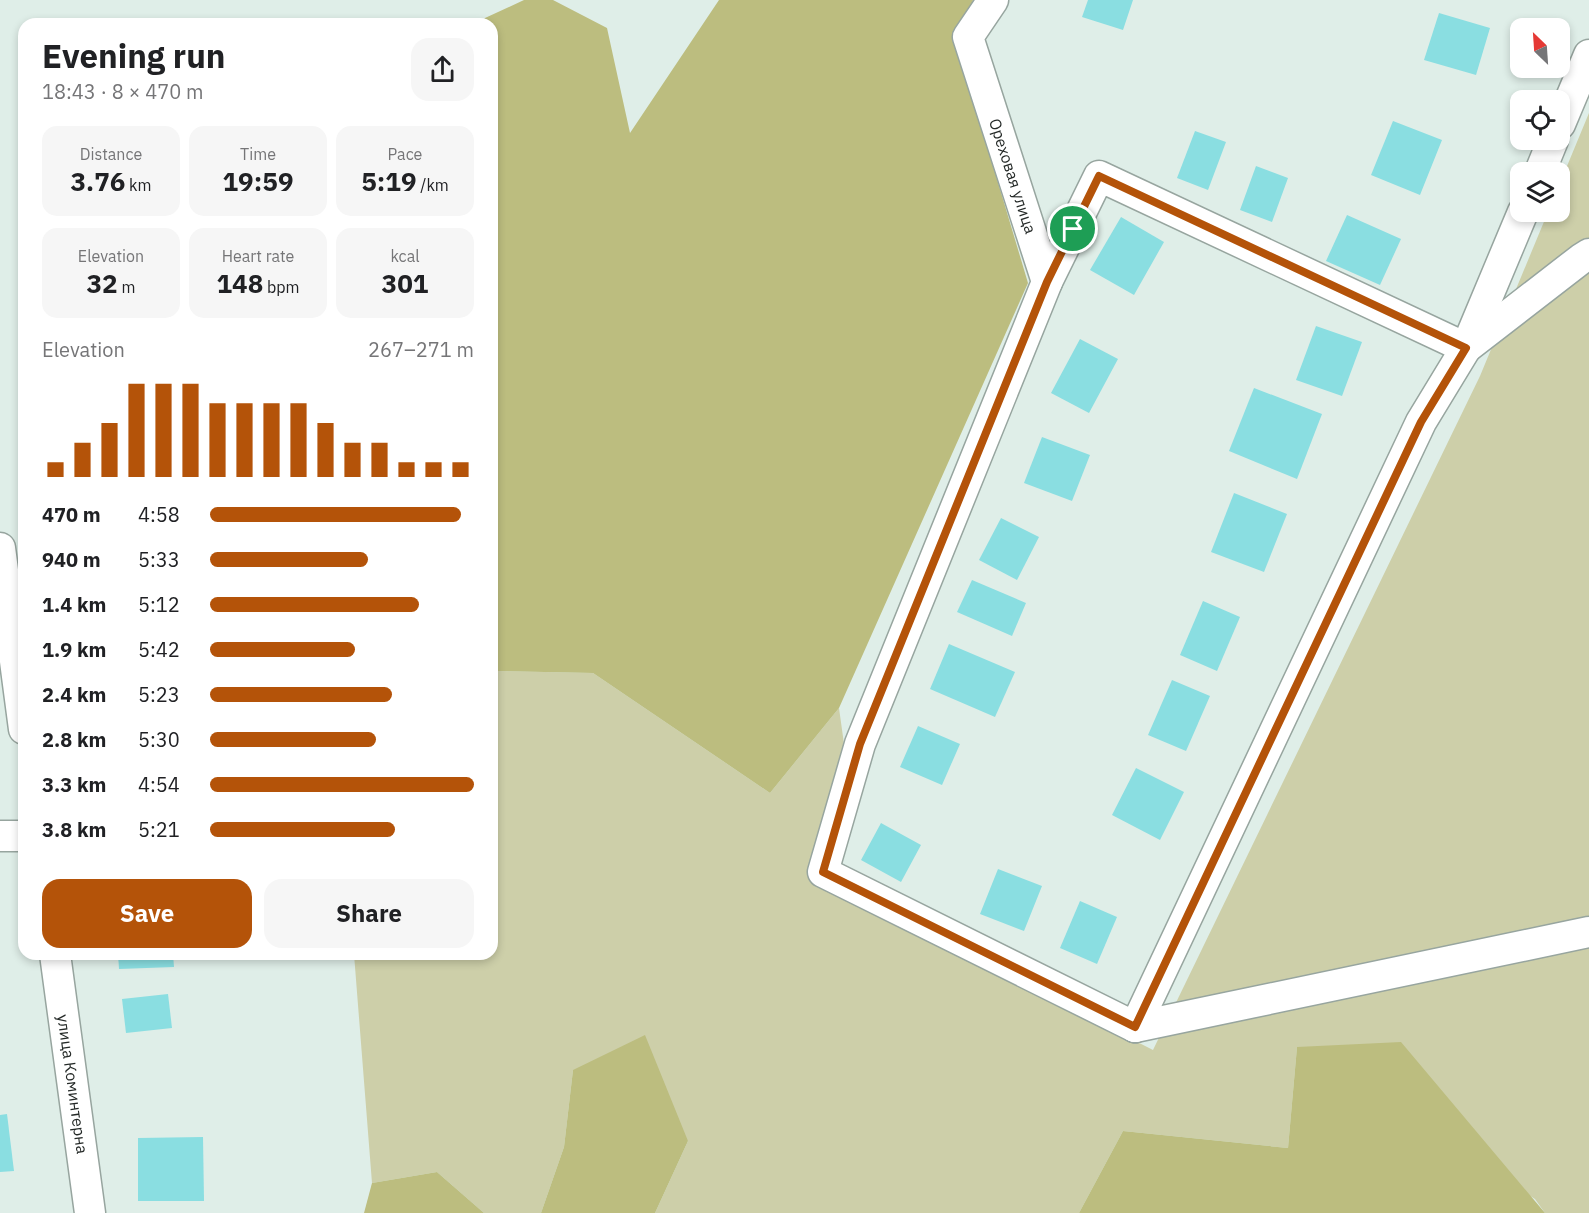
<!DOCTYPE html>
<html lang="en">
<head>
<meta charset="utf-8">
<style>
  body { margin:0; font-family:"IBM Plex Sans",sans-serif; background:#f6f6f6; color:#202124; height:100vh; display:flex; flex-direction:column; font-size:22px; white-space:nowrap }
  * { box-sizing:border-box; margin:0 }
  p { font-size:20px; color:#757577 }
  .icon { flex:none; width:33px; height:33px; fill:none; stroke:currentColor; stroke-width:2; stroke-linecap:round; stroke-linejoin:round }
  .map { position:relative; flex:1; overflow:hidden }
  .panel { position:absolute; left:18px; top:18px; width:480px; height:942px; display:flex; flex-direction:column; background:#fff; border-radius:18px; box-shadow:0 3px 9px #0003 }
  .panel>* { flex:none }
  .needle { width:39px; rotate:335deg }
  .tools { position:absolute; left:1510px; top:18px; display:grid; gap:12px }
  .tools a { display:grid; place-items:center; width:60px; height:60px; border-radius:12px; background:#fff; box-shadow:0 3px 9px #0003; font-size:30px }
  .pin { position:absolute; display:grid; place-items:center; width:51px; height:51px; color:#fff; margin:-26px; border:3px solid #fff; border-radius:50%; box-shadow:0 2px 6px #0007 }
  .round { display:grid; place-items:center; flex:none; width:63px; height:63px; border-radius:18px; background:#f6f6f6 }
  .overview { display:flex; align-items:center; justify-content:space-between; height:102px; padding:0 24px }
  h1 { font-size:33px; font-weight:700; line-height:45px }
  .metrics { display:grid; grid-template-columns:repeat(3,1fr); gap:9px; height:102px; padding:6px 24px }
  .metrics div { display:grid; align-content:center; border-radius:15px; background:#f6f6f6; text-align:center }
  .metrics b { font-size:26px; font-weight:700 }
  .metrics small { font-size:16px; font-weight:400 }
  .metrics p { font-size:16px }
  .chart { height:168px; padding:12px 24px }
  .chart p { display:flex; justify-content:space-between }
  .chart svg { width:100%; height:108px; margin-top:6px; stroke:#b45309; stroke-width:6 }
  .primary-button { display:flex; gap:12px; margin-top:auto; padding:12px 24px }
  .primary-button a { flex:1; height:69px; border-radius:18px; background:#b45309; color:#fff; font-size:24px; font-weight:700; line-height:69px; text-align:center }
  .primary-button a+a { background:#f6f6f6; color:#202124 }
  ul { padding:0 24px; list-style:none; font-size:20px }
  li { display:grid; grid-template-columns:96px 72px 1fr; align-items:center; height:45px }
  li i { height:15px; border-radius:8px; background:#b45309 }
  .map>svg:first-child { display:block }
  .green { fill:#cdcfa9 }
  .forest { fill:#bcbd7f }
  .building { fill:#8adee1 }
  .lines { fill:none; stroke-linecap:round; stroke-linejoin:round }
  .street-casing { stroke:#97a59f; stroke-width:33 }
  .street { stroke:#fff; stroke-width:30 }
  .route-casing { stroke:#fff; stroke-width:12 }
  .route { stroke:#b45309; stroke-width:8 }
  .labels { text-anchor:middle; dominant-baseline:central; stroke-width:4.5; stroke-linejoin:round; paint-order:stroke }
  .street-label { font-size:16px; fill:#242927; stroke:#fff }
</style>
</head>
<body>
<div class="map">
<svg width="1589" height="1213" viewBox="0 0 1589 1213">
  <rect width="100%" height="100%" fill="#dfeee8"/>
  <polygon class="green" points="1589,113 1589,1213 1545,1213 1535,1199 1297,1047 1288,1148 1123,1131 1079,1213 655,1213 688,1141 573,1070 564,1147 541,1213 484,1213 437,1172 372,1183 354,954 492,954 492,671 593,673 770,793 839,708 844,744 810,875 1153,1050 1480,376 1548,212 1560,212 1560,183"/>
  <g class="forest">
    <polygon points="524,0 553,0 607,28 630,133 719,0 973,0 960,55 1028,283 839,708 770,793 593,673 492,671 492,24 481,24 485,18"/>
    <polygon points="645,1035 688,1141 655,1213 541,1213 564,1147 573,1070"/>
    <polygon points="1401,1042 1545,1213 1079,1213 1123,1131 1288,1148 1297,1047"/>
    <polygon points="437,1172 484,1213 364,1213 372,1183"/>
  </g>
  <g class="building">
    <polygon points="1088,0 1133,0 1123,30 1082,17"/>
    <polygon points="1439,13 1490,28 1476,75 1424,60"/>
    <polygon points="1393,121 1442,140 1420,195 1371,175"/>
    <polygon points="1195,131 1226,142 1208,190 1177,178"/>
    <polygon points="1256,166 1288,178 1272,222 1240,210"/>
    <polygon points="1347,215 1401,239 1380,285 1326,261"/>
    <polygon points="1121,217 1164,242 1134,295 1090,270"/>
    <polygon points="1316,326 1362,342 1342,396 1296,380"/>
    <polygon points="1080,339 1118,359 1089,413 1051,393"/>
    <polygon points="1254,388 1322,414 1297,479 1229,451"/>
    <polygon points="1042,437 1090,455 1072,501 1024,483"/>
    <polygon points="1234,493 1287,514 1264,572 1211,552"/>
    <polygon points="1001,518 1039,537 1017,580 979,560"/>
    <polygon points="972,580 1026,603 1012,636 957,612"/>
    <polygon points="1203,601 1240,617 1217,671 1180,655"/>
    <polygon points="949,644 1015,672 995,717 930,689"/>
    <polygon points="1172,680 1210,696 1186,751 1148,735"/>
    <polygon points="918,726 960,744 942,785 900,767"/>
    <polygon points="1136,768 1184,792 1160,840 1112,815"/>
    <polygon points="881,823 921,845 901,882 861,860"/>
    <polygon points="998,869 1042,886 1024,931 980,914"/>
    <polygon points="1080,901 1117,917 1097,964 1060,948"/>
    <polygon points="118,954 173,954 174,967 119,969"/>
    <polygon points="168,994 172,1028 126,1033 122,999"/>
    <polygon points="7,1114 14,1171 0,1172 0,1115"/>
    <polygon points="203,1137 204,1201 138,1201 138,1138"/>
  </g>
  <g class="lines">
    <g class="street-casing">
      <g id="street">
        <polyline points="993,0 968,37 1047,282 860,744 823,872 1135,1027"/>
        <polyline points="1560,124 1589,55"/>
        <polyline points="1540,172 1553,140"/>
        <polyline points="1047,282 1099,176 1466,348 1581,259 1589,254"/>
        <polyline points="0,548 24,729"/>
        <polyline points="0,836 24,836"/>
        <polyline points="55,954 90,1213"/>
        <polyline points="1135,1027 1421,422 1466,348 1523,212"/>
        <polyline points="1135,1027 1589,932"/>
      </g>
    </g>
    <use href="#street" class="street"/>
  </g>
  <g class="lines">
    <g class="route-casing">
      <polygon id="route" points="1099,176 1466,348 1421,422 1135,1027 823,872 860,744 1047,282"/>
    </g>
    <use href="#route" class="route"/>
  </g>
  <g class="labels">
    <g class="street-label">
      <text transform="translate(1013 176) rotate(72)">Ореховая улица</text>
      <text transform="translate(73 1084) rotate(82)">улица Коминтерна</text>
    </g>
  </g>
</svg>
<div class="tools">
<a><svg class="needle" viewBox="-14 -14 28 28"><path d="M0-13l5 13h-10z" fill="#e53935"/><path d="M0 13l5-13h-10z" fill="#757577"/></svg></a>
<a><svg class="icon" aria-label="locate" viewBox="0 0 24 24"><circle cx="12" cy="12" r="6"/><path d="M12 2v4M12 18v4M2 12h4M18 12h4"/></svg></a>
<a><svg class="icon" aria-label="layers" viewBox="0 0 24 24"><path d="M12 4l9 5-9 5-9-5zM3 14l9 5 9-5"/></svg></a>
</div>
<div class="pin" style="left:1073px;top:229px;background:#1e9e55"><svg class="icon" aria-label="arrive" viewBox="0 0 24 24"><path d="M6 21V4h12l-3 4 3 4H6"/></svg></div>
<section class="panel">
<div class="overview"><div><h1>Evening run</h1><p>18:43 · 8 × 470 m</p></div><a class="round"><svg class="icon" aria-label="share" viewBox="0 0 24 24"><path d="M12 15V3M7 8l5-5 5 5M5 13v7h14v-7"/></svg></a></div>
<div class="metrics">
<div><p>Distance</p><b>3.76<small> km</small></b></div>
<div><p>Time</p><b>19:59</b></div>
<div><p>Pace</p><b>5:19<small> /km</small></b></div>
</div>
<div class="metrics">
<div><p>Elevation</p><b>32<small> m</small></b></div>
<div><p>Heart rate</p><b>148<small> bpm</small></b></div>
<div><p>kcal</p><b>301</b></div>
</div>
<div class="chart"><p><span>Elevation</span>267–271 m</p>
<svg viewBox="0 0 160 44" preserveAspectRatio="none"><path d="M5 44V38M15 44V30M25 44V22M35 44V6M45 44V6M55 44V6M65 44V14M75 44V14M85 44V14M95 44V14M105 44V22M115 44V30M125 44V30M135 44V38M145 44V38M155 44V38"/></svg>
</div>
<ul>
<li><b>470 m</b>4:58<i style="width:95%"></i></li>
<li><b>940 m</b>5:33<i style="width:60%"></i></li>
<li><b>1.4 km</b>5:12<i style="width:79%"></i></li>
<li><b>1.9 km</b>5:42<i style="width:55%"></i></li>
<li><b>2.4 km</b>5:23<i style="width:69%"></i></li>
<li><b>2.8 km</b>5:30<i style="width:63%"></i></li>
<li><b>3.3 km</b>4:54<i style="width:100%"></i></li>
<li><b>3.8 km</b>5:21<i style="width:70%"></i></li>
</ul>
<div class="primary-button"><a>Save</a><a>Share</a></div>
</section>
</div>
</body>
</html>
